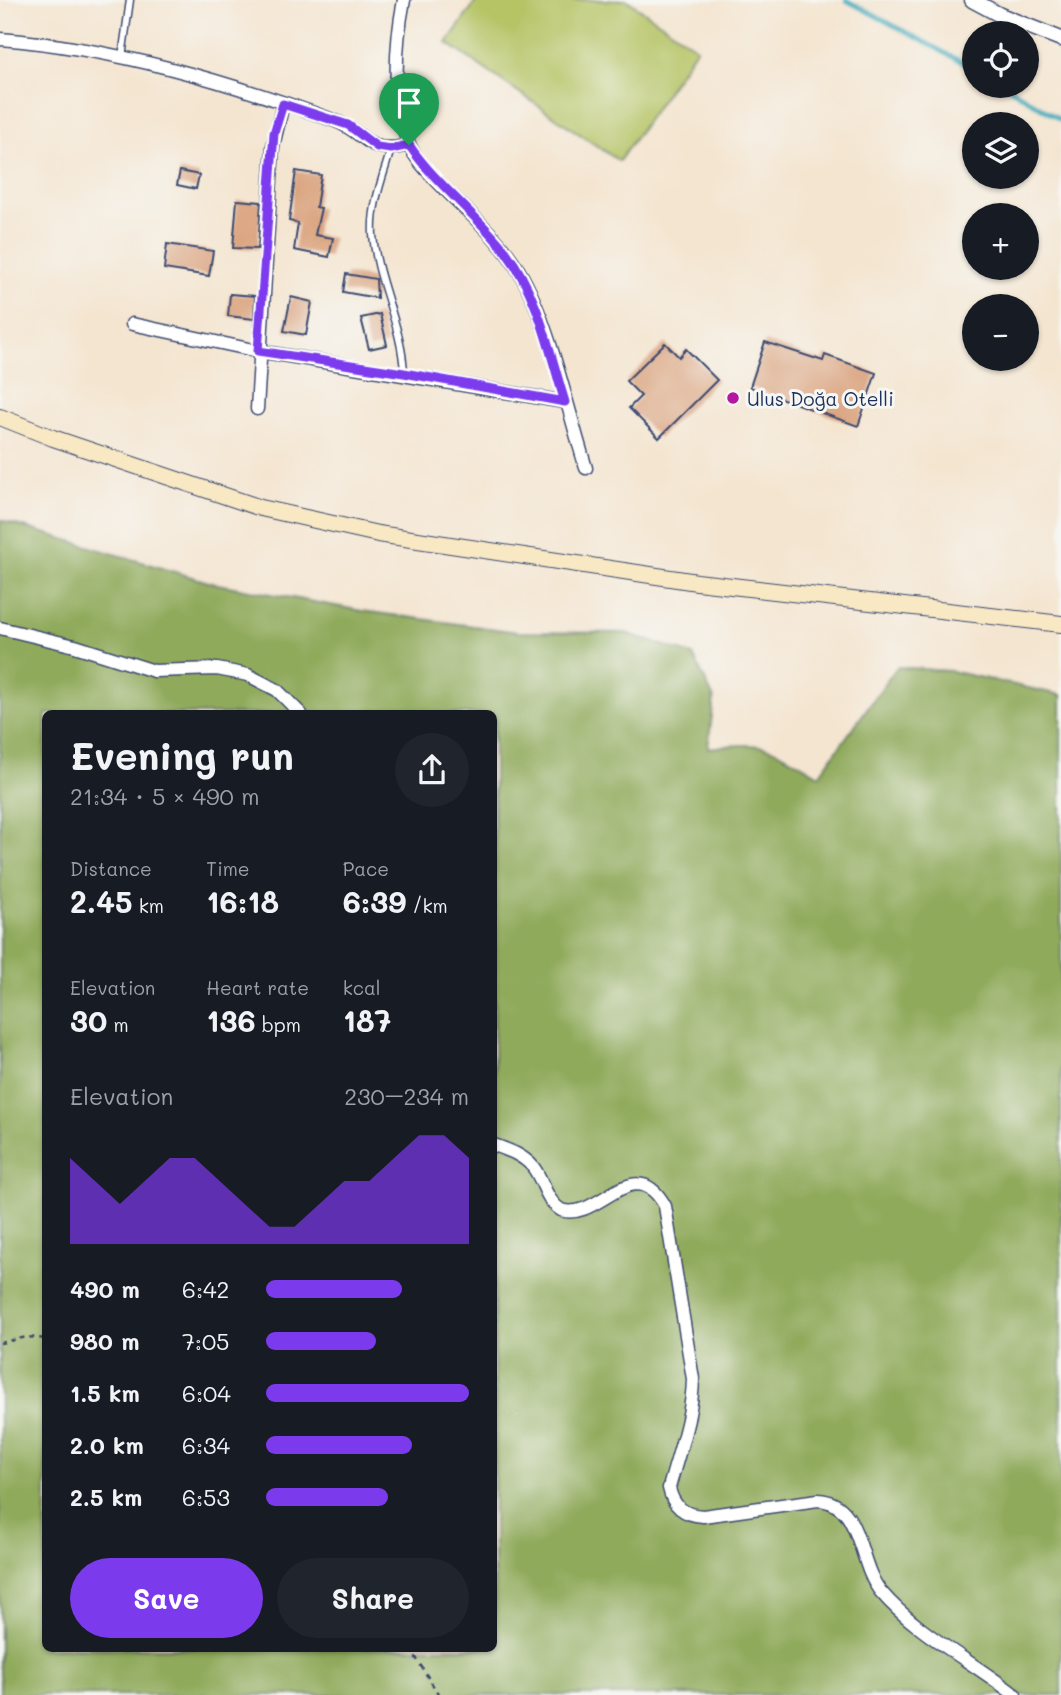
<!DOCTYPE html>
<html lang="en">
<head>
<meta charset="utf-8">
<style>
  body { margin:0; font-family:Mali,sans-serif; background:#20242c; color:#f1f3f6; height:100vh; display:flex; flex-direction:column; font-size:26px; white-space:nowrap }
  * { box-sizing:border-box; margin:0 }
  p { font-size:23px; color:#9ea1a6 }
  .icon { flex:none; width:38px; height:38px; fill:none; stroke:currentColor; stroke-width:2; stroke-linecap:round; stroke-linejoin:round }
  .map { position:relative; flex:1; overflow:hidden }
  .details { position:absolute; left:42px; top:710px; width:455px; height:942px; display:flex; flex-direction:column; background:#171b24; border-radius:10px; box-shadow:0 2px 5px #0004 }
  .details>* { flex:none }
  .tools { position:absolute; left:962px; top:21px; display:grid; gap:14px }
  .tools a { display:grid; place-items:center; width:77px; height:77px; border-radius:50%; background:#171b24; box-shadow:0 2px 5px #0004; font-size:35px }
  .pin { position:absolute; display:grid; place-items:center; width:60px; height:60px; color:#fff; margin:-72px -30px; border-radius:50% 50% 50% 0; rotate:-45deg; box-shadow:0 0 7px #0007 }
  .pin .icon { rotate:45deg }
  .round { display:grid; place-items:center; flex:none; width:74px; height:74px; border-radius:37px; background:#20242c }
  .summary { display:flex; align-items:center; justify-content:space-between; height:119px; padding:0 28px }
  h1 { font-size:38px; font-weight:800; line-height:52px }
  .stats { display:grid; grid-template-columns:repeat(3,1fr); gap:10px; height:119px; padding:7px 28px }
  .stats div { display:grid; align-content:center }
  .stats b { font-size:30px; font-weight:800 }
  .stats small { font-size:19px; font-weight:400 }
  .stats p { font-size:19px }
  .chart { height:196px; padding:14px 28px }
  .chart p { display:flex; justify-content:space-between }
  .chart svg { width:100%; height:126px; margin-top:7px; fill:#7c3aed; opacity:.7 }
  .cta { display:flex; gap:14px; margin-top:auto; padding:14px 28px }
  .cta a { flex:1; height:80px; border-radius:42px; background:#7c3aed; color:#fff; font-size:28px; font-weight:800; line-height:80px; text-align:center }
  .cta a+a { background:#20242c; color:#f1f3f6 }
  ul { padding:0 28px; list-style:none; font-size:23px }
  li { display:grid; grid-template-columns:112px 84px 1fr; align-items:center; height:52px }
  li i { height:18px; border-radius:9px; background:#7c3aed }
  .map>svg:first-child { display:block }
  .green { fill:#b6c466; stroke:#687a62; stroke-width:2 }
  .forest { fill:#90aa5b; stroke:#566c5c; stroke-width:2; fill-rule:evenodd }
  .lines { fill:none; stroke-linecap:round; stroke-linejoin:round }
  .stream { stroke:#3daabc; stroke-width:4.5 }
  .building { fill:#daa37e }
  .service-casing { stroke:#3c4a6f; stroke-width:9 }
  .minor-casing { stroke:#3c4a6f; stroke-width:15 }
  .tertiary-casing { stroke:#3c4a6f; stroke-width:17 }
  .secondary-casing { stroke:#3c4a6f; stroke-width:18 }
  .path { stroke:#3c4a6f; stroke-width:2.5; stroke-dasharray:5 5; stroke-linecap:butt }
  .service { stroke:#fff; stroke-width:6 }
  .minor { stroke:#fff; stroke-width:12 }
  .tertiary { stroke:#fff; stroke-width:14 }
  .secondary { stroke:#f8e8c3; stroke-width:16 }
  .route-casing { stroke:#fff; stroke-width:14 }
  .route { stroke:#7c3aed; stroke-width:9 }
  .poi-dot { fill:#b5179e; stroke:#f6f6f2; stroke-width:2.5 }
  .labels { text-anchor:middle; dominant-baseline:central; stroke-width:6; stroke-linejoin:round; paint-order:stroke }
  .poi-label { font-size:19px; fill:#1b2f5e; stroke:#f6f6f2; text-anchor:start }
</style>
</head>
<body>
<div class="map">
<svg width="1061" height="1695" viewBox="0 0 1061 1695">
  <rect width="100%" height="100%" fill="#f6f6f2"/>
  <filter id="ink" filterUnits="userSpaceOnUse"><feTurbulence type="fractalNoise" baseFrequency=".0143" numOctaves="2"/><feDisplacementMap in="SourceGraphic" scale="14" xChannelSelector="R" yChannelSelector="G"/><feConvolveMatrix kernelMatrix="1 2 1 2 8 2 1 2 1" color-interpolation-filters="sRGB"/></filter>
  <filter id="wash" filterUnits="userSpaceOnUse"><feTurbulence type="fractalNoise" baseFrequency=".00686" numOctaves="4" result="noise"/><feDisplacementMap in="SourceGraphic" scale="28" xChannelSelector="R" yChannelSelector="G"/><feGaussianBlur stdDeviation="1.57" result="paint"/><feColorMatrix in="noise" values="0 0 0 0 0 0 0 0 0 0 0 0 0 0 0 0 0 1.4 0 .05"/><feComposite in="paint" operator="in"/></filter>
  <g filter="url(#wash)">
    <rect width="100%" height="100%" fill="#f4e5d0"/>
    <polygon class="green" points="477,0 627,0 697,48 619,161 447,43"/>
    <path class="forest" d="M0 520 212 583 362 611 518 632 626 633 693 655 714 699 708 748C767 740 770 746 819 775L897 667 950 671 1061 695V1695H0ZM46 714H494V1648H46Z"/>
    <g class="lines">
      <g class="stream">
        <polyline points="846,0 975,69"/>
        <polyline points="1006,86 1061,120"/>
      </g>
    </g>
    <g id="blocks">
      <g class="building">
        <polygon points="180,171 199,175 196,189 177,185"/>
        <polygon points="296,171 321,175 316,207 321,208 315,235 333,238 329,257 294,250 298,223 289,221"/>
        <polygon points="237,200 261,202 258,249 233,248"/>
        <polygon points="167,244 213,251 209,276 164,269"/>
        <polygon points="346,274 376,279 377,298 343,292"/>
        <polygon points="230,294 255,296 254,319 228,316"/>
        <polygon points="291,297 312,302 306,335 284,331"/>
        <polygon points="380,314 387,345 369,349 361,318"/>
        <polygon points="765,342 823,361 825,355 876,373 858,426 750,387"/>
        <polygon points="665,343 679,357 686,349 717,380 659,438 629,408 641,396 626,381"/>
      </g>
    </g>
  </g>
  <g filter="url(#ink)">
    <use href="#blocks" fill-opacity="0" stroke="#3c4a6f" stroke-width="2"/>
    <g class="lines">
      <g class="service-casing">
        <g id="service">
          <polyline points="122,57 130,0"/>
          <path d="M391 149C383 177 371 205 373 235 377 282 402 325 404 373"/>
        </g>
      </g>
      <g class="minor-casing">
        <g id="minor">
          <path d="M404 0C395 45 389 122 419 161 450 200 494 228 519 271 550 324 567 408 586 468"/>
          <path d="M0 39C114 48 226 81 333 120 369 133 365 156 409 145"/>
          <polyline points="132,324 258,351 565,402"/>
          <polyline points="257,409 273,146 283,104"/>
          <polyline points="0,628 75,646 154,671 217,669 248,675 277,690 301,714"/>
          <path d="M494 1145C508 1150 523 1155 533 1167 544 1181 545 1200 561 1210 598 1223 634 1149 665 1206L693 1379C692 1419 679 1450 669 1488 673 1507 684 1515 703 1516L818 1500C863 1502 857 1564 881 1592 917 1634 972 1661 1015 1695"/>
        </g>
      </g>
      <g class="tertiary-casing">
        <polyline id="tertiary" points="972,0 1000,15 1061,39"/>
      </g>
      <g class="secondary-casing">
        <polyline id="secondary" points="0,417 53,438 261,508 378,534 697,582 1061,624"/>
      </g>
      <g class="path">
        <polyline points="0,1343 27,1337 46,1339"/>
        <polyline points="410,1648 439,1695"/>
      </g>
      <use href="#service" class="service"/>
      <use href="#minor" class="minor"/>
      <use href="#tertiary" class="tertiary"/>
      <use href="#secondary" class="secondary"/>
    </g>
  </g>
  <g class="lines" filter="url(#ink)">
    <g class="route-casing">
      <path id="route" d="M283 104 348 125 377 147 391 149 409 145C436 185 477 214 506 252 539 296 549 351 565 402L404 373 258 351 274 133Z"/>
    </g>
    <use href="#route" class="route"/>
  </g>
  <circle class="poi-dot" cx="733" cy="398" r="7"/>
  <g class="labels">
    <g class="poi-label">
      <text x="747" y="398">Ulus Doğa Otelli</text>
    </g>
  </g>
</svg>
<div class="tools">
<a><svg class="icon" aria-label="locate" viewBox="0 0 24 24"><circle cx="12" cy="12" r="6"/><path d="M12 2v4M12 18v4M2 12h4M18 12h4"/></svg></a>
<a><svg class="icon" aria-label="layers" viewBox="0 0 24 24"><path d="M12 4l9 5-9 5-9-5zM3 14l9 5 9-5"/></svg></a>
<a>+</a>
<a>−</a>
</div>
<div class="pin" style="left:409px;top:145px;background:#1e9e55"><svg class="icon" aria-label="arrive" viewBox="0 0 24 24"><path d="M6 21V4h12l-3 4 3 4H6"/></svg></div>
<section class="details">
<div class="summary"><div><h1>Evening run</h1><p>21:34 · 5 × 490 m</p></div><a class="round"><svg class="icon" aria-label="share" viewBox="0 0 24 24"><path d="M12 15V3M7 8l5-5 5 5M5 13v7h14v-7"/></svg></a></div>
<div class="stats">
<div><p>Distance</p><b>2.45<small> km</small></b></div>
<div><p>Time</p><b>16:18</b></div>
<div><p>Pace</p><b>6:39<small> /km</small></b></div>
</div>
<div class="stats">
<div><p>Elevation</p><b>30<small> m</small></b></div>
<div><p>Heart rate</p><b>136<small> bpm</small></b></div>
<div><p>kcal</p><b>187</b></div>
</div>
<div class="chart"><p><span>Elevation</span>230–234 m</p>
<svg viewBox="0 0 160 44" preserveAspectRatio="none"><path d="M0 44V14L10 22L20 30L30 22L40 14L50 14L60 22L70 30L80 38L90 38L100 30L110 22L120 22L130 14L140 6L150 6L160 14V44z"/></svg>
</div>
<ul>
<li><b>490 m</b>6:42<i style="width:67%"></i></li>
<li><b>980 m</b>7:05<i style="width:54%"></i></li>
<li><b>1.5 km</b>6:04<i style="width:100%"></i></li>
<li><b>2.0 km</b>6:34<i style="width:72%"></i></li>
<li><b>2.5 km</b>6:53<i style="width:60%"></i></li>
</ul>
<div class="cta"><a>Save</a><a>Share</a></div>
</section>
</div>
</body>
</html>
